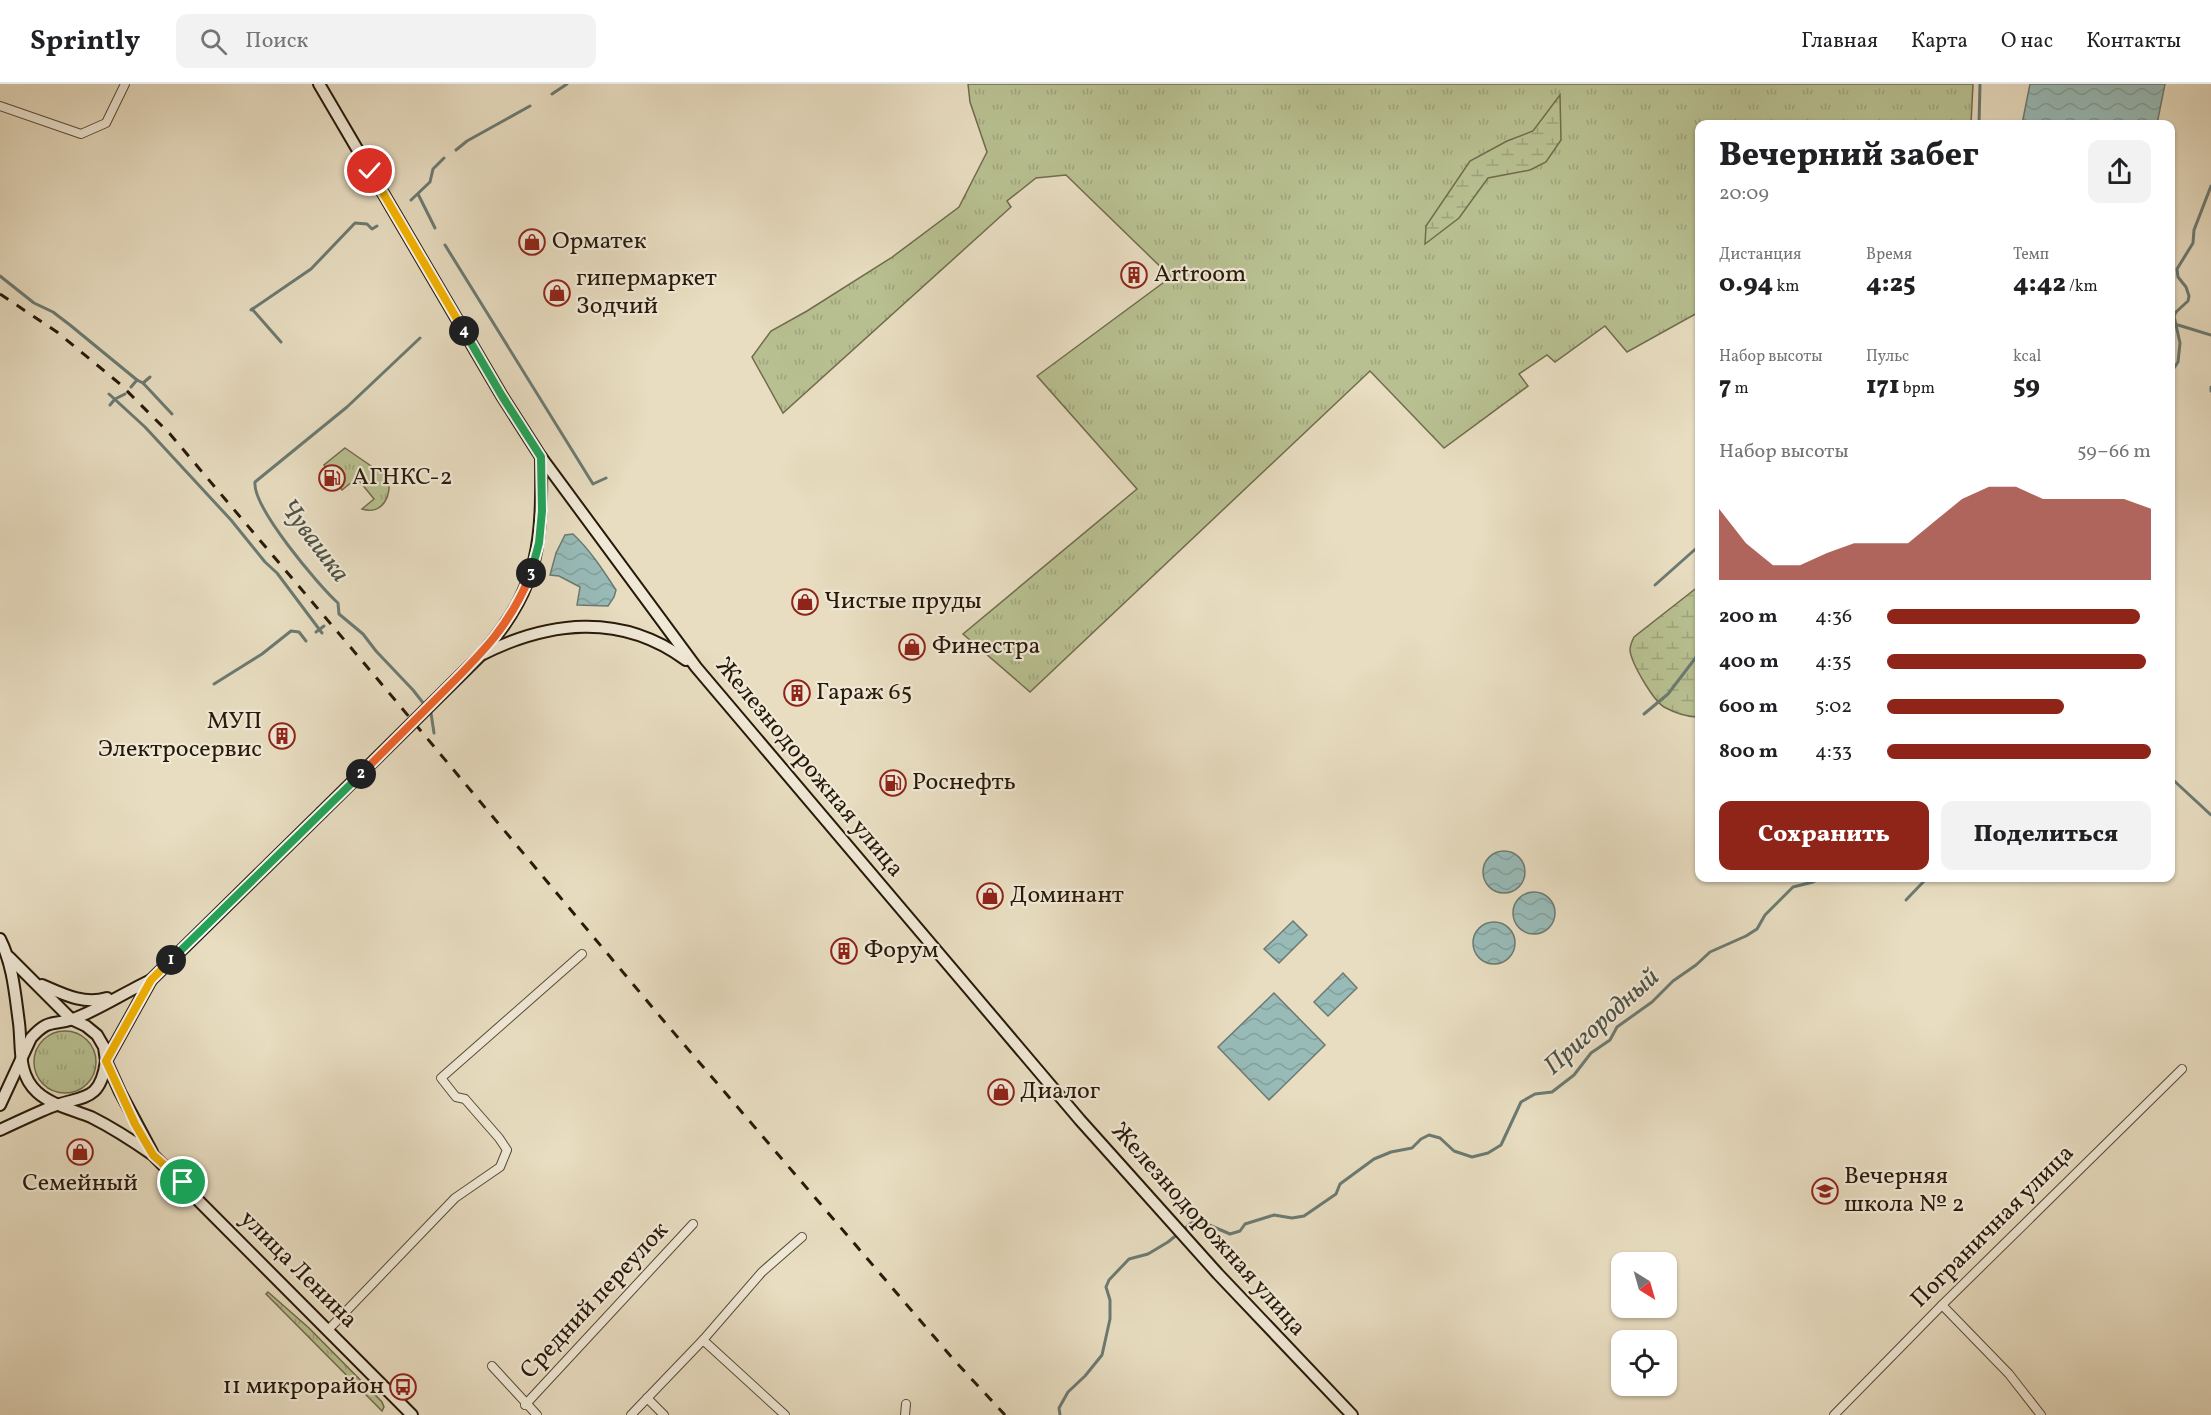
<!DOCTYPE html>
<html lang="ru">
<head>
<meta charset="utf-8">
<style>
  body { margin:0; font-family:Vollkorn,serif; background:#f2f2f2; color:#202124; height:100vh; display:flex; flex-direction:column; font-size:22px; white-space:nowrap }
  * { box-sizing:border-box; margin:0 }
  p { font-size:20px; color:#757577 }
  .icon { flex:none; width:33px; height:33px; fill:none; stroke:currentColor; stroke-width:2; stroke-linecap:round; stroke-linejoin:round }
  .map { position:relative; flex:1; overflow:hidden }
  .drawer { position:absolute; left:1695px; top:36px; width:480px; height:762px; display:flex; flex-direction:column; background:#fff; border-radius:12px; box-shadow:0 2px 4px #0004 }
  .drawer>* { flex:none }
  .needle { width:39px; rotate:143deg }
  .controls { position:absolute; left:1611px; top:1168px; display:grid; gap:12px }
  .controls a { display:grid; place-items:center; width:66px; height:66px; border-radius:12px; background:#fff; box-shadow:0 2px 4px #0004; font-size:30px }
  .pin { position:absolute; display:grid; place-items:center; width:51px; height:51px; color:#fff; margin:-26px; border:3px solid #fff; border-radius:50%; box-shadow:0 2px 6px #0007 }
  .km { position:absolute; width:30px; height:30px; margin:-15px; border-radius:50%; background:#222; color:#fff; font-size:16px; line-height:30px; text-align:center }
  .round { display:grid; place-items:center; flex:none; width:63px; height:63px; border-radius:12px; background:#f2f2f2 }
  .overview { display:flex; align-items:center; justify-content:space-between; height:102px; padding:0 24px }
  h1 { font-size:33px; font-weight:800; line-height:45px }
  .metrics { display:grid; grid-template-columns:repeat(3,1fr); gap:9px; height:102px; padding:6px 24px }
  .metrics div { display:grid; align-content:center }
  .metrics b { font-size:26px; font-weight:800 }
  .metrics small { font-size:16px; font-weight:400 }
  .metrics p { font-size:16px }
  .chart { height:168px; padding:12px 24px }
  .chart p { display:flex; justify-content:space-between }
  .chart svg { width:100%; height:108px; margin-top:6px; fill:#8f2418; opacity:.7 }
  .primary-button { display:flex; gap:12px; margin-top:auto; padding:12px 24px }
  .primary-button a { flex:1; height:69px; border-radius:12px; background:#8f2418; color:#fff; font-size:24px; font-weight:800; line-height:69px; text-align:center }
  .primary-button a+a { background:#f2f2f2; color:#202124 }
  ul { padding:0 24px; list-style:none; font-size:20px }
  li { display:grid; grid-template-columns:96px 72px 1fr; align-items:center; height:45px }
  li i { height:15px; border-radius:8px; background:#8f2418 }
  header { display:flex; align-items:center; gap:36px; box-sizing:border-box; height:84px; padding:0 30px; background:#fff; border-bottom:2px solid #e0e0e0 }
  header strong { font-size:28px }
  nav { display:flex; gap:33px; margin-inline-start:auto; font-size:21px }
  .search { width:420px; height:54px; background:#f2f2f2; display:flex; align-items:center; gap:15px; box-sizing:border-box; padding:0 21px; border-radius:12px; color:#757577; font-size:22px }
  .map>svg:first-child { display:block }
  .grass { fill:url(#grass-tufts); stroke:#706c4d; stroke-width:1.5 }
  .wetland { fill:url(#wetland-marsh); stroke:#706c4d; stroke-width:1.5 }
  .water { fill:url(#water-waves); stroke:#6b7a72; stroke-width:1.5 }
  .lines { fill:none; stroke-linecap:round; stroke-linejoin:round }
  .stream { stroke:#6b7a72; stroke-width:3 }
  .minor-casing { stroke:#574a37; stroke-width:10 }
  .secondary-casing { stroke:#271909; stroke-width:14 }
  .minor { stroke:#f0e9d7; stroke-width:8 }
  .secondary { stroke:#f0e9d7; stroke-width:10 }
  .rail { stroke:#271909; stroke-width:3; stroke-dasharray:10 10; stroke-linecap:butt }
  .secondary-bridge-casing { stroke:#271909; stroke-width:14; stroke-linecap:butt }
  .secondary-bridge { stroke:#f0e9d7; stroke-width:10 }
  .split-1-casing { stroke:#fff; stroke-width:12 }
  .split-2-casing { stroke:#fff; stroke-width:12 }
  .split-3-casing { stroke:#fff; stroke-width:12 }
  .split-4-casing { stroke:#fff; stroke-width:12 }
  .split-5-casing { stroke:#fff; stroke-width:12 }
  .split-1 { stroke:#f5b400; stroke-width:8 }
  .split-2 { stroke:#22a559; stroke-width:8 }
  .split-3 { stroke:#f0652b; stroke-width:8 }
  .split-4 { stroke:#22a559; stroke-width:8 }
  .split-5 { stroke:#f5b400; stroke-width:8 }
  .labels { text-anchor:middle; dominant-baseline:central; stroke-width:4.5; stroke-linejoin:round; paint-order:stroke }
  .poi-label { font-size:24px; fill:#271909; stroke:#f0e9d7; text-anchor:start }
  .street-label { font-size:24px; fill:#271909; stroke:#f0e9d7 }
  .water-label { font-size:26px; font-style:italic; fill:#4f5246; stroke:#f0e9d7 }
</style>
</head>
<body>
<header>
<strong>Sprintly</strong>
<div class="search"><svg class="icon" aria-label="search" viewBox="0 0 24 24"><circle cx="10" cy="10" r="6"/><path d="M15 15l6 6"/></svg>Поиск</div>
<nav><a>Главная</a><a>Карта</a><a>О нас</a><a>Контакты</a></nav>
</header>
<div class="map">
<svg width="2211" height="1331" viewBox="0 0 2211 1331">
  <defs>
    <pattern id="grass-tufts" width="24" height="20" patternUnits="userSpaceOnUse" patternTransform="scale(1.5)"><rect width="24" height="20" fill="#b8c091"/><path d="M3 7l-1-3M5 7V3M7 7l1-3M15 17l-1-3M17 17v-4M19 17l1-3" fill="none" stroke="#9ea47c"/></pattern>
    <pattern id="wetland-marsh" width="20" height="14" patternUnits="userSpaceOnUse" patternTransform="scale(1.5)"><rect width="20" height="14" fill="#b8c091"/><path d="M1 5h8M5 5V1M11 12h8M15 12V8" fill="none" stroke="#9ea47c"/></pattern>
    <pattern id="water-waves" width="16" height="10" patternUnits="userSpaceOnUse" patternTransform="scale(1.5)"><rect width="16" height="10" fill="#98bbb8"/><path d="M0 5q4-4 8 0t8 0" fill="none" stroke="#83a09d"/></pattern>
  </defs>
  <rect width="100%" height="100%" fill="#e8ddc1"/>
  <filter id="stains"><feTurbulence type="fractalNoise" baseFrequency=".00333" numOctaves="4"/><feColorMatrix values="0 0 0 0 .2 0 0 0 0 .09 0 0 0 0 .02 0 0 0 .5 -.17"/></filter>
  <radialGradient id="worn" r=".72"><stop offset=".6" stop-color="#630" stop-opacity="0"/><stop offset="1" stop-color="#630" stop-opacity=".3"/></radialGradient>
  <g class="grass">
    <polygon points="968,0 1973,0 1971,40 1700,40 1699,228 1627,268 1605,242 1555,278 1547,271 1519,290 1528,302 1444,364 1370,287 1030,608 963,550 1137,405 1037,292 1171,193 1066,91 1036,94 1007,117 1011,123 783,329 752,273 771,247 807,227 891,174 959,123 987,68 970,18"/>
    <path d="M345 364 387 393C394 410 382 432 362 425L374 415 357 394 342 406 324 381Z"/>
    <circle cx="65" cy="978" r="31"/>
    <polygon points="268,1208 309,1244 382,1318 384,1323 382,1327 266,1210"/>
  </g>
  <g class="wetland">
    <polygon points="1560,11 1561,56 1546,78 1530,86 1488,94 1459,134 1425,160 1426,142 1470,77 1507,57 1533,47"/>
    <path d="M1699 502V633C1687 633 1675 629 1664 623 1653 616 1631 579 1630 566 1630 561 1632 557 1634 553Z"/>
  </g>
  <g class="water">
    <polygon points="2030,0 2165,0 2157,40 2022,40"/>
    <path d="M573 450C590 466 603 486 616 506L614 513 608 522 577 521 580 503 559 492 550 491 556 469 565 451Z"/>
    <circle cx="1504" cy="788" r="21"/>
    <circle cx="1534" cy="829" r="21"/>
    <polygon points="1293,837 1307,851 1279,879 1264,865"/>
    <circle cx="1494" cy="859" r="21"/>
    <polygon points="1343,889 1357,904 1328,932 1314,918"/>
    <polygon points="1274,909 1325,961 1269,1016 1218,963"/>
  </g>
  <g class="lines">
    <g class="stream">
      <polyline points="552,10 567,0"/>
      <polyline points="1979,40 1980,0"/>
      <polyline points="456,66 467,57 530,22"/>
      <polyline points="418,110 435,144"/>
      <polyline points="411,116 430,98 433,85 444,74"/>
      <polyline points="445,161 593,400 606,394"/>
      <polyline points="0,192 34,219 53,228 70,241 137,296 143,299 150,293"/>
      <polyline points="252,225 281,258"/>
      <polyline points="251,226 311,185 355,139 367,140 372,145 377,142"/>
      <polyline points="2178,241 2211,251"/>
      <path d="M420 254 347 323 255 398C252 423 319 502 338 519L339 530 363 550 376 567 413 606 431 629 434 649"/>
      <polyline points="2170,290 2178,278 2180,259 2174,232 2176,228 2188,217 2189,212 2186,203 2178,193 2177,185 2193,159 2194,146 2211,102"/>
      <polyline points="143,299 172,330"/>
      <polyline points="131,303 137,296"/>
      <polyline points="2211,303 2211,307"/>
      <polyline points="109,310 145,343 231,436 265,478 277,489 322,549"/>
      <polyline points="110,321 115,315 125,310"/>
      <polyline points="1655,501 1700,461"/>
      <polyline points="316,548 324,542"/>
      <polyline points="214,600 262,570 291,547 299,548 306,557"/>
      <polyline points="1644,630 1668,610 1700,568"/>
      <polyline points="2170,693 2211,731"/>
      <polyline points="1906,816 1927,794"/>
      <polyline points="1060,1331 1059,1324 1068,1308 1085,1292 1102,1271 1110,1235 1110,1216 1106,1203 1109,1196 1129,1175 1148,1170 1168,1158 1194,1137 1200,1137 1230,1150 1240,1147 1245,1140 1274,1131 1292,1134 1304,1132 1336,1110 1340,1100 1374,1075 1391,1068 1412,1064 1421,1055 1429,1051 1440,1054 1454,1067 1472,1073 1488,1069 1501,1061 1521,1018 1535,1010 1552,1008 1574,991 1591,969 1610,956 1617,943 1652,918 1673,897 1696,881 1710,868 1746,852 1757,845 1765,831 1793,803 1813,798 1822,794"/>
    </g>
    <g class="minor-casing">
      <g id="minor">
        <polyline points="0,22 81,50 106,39 125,0"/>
        <polyline points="1942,1221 2009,1290 2041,1331"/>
        <polyline points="328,1246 455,1114 500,1083 507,1066 499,1054 465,1015 456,1013 441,994 582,870"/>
        <polyline points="703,1256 785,1331"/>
        <polyline points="492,1282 537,1331"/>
        <polyline points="647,1314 664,1331"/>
        <polyline points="525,1321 693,1140"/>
        <polyline points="631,1331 703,1256 762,1188 802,1153"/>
        <polyline points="905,1331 906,1320"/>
        <polyline points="1834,1331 1942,1221 2182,985"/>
      </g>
    </g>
    <g class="secondary-casing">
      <g id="secondary">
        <polyline points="319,0 502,312 541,373 696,583 1080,1036 1218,1190 1352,1331"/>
        <path d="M485 566C541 500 542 455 541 373"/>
        <path d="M481 571C548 537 621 528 686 576"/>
        <path d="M0 855C13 881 15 910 19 939 22 963 17 990 37 1008 51 1021 74 1026 91 1033 113 1044 133 1057 153 1071L412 1331"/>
        <polyline points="9,873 71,935 86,942 97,951 104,963 106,977 120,1008 152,1068"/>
        <path d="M42 901C63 910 83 921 107 914"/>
        <path d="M0 1021 31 954C49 934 52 942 73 935 97 927 127 907 151 896"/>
        <path d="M0 1046C17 1038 34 1030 51 1023 83 1011 100 1019 106 977L151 896 321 729"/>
      </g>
    </g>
    <use href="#minor" class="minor"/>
    <use href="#secondary" class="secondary"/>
    <polyline class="rail" points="0,210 57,248 120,300 170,350 385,604 663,936 954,1276 1005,1331"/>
    <g class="secondary-bridge-casing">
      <polyline id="secondary-bridge" points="321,729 481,571"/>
    </g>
    <use href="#secondary-bridge" class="secondary-bridge"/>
  </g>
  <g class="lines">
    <g class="split-1-casing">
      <polyline id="split-1" points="171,876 151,896 106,977 135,1040 153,1071 183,1098"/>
    </g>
    <g class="split-2-casing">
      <polyline id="split-2" points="171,876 361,690"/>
    </g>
    <g class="split-3-casing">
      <path id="split-3" d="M361 690C387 664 413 638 439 612 479 572 510 543 531 489"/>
    </g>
    <g class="split-4-casing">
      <polyline id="split-4" points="464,247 502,312 541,373 542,427 539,459 531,489"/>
    </g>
    <g class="split-5-casing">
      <polyline id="split-5" points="370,87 464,247"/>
    </g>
    <use href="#split-1" class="split-1"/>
    <use href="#split-2" class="split-2"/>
    <use href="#split-3" class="split-3"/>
    <use href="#split-4" class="split-4"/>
    <use href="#split-5" class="split-5"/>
  </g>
  <defs>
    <g id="shop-ring" transform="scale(1.35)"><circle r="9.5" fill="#f0e9d7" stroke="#8f2418" stroke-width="1.5"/><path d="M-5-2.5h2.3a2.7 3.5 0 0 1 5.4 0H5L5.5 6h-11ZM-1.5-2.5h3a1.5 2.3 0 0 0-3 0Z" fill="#8f2418"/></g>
    <g id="building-ring" transform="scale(1.35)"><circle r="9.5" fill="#f0e9d7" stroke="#8f2418" stroke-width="1.5"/><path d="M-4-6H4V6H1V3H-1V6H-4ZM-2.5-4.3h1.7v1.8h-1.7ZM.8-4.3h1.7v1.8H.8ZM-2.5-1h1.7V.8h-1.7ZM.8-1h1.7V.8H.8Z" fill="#8f2418"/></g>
    <g id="fuel-ring" transform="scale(1.35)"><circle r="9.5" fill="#f0e9d7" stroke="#8f2418" stroke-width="1.5"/><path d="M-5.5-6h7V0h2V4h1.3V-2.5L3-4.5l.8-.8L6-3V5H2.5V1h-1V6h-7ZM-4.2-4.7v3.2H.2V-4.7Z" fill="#8f2418"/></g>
    <g id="school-ring" transform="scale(1.35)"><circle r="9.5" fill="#f0e9d7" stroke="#8f2418" stroke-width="1.5"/><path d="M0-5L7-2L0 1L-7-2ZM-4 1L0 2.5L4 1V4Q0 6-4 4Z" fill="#8f2418"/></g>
    <g id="bus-ring" transform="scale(1.35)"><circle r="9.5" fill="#f0e9d7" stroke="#8f2418" stroke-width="1.5"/><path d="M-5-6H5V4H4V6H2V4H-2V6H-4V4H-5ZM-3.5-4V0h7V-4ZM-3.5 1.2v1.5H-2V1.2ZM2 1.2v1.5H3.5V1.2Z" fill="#8f2418"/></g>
  </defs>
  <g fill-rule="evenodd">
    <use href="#shop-ring" x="532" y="158"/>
    <use href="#building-ring" x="1134" y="191"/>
    <use href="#shop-ring" x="557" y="209"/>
    <use href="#fuel-ring" x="332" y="394"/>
    <use href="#shop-ring" x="805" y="518"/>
    <use href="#shop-ring" x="912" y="563"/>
    <use href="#building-ring" x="797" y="609"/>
    <use href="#building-ring" x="282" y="652"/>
    <use href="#fuel-ring" x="893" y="699"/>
    <use href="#shop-ring" x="990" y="812"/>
    <use href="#building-ring" x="844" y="867"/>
    <use href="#shop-ring" x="1001" y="1008"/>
    <use href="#shop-ring" x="80" y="1068"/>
    <use href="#school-ring" x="1825" y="1107"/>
    <use href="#bus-ring" x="403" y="1303"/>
  </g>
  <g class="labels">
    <g class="poi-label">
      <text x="552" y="158">Орматек</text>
      <text x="1154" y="191">Artroom</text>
      <text x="576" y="195">гипермаркет<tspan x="576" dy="28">Зодчий</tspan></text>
      <text x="352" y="394">АГНКС-2</text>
      <text x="824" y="518">Чистые пруды</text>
      <text x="932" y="563">Финестра</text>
      <text x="816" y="609">Гараж 65</text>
      <text x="262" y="638" text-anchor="end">МУП<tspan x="262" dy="28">Электросервис</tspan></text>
      <text x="912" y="699">Роснефть</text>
      <text x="1010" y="812">Доминант</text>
      <text x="864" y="867">Форум</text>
      <text x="1020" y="1008">Диалог</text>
      <text x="1844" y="1093">Вечерняя<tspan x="1844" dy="28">школа № 2</tspan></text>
      <text x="80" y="1100" text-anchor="middle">Семейный</text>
      <text x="384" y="1303" text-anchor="end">11 микрорайон</text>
    </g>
    <g class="street-label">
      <text transform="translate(809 684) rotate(50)">Железнодорожная улица</text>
      <text transform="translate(1993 1143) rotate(-45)">Пограничная улица</text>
      <text transform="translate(1208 1146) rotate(48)">Железнодорожная улица</text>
      <text transform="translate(298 1186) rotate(45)">улица Ленина</text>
      <text transform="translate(595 1217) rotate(-47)">Средний переулок</text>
    </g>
    <g class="water-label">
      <text transform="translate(314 457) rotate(53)">Чувашка</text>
      <text transform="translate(1602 938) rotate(-42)">Пригородный</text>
    </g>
  </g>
  <rect width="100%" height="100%" filter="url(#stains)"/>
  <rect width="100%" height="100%" fill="url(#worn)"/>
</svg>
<div class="controls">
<a><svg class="needle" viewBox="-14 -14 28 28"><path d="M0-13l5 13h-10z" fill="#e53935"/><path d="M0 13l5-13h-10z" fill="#757577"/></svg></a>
<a><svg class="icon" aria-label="locate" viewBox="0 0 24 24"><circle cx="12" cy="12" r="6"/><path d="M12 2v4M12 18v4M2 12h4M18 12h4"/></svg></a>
</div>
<div class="pin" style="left:183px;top:1098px;background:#1e9e55"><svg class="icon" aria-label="arrive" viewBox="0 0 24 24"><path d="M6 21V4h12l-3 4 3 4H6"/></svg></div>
<div class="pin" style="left:370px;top:87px;background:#d93025"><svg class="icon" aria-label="check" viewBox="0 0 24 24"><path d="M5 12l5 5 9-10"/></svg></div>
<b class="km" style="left:171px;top:876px">1</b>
<b class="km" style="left:361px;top:690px">2</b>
<b class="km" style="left:531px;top:489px">3</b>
<b class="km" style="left:464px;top:247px">4</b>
<section class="drawer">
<div class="overview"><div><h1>Вечерний забег</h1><p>20:09</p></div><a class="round"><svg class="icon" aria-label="share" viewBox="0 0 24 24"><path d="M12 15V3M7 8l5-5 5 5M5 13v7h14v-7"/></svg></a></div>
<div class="metrics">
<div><p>Дистанция</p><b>0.94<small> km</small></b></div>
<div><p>Время</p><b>4:25</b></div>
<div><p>Темп</p><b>4:42<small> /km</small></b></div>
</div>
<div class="metrics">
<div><p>Набор высоты</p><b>7<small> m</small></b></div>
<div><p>Пульс</p><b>171<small> bpm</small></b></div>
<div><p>kcal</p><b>59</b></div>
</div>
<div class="chart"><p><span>Набор высоты</span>59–66 m</p>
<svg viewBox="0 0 160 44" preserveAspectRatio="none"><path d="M0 44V15L10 29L20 38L30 38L40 33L50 29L60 29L70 29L80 20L90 11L100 6L110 6L120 11L130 11L140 11L150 11L160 15V44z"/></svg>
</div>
<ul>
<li><b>200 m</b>4:36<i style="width:96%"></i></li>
<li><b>400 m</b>4:35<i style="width:98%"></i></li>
<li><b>600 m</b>5:02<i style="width:67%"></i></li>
<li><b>800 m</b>4:33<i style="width:100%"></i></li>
</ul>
<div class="primary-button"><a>Сохранить</a><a>Поделиться</a></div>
</section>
</div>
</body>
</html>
